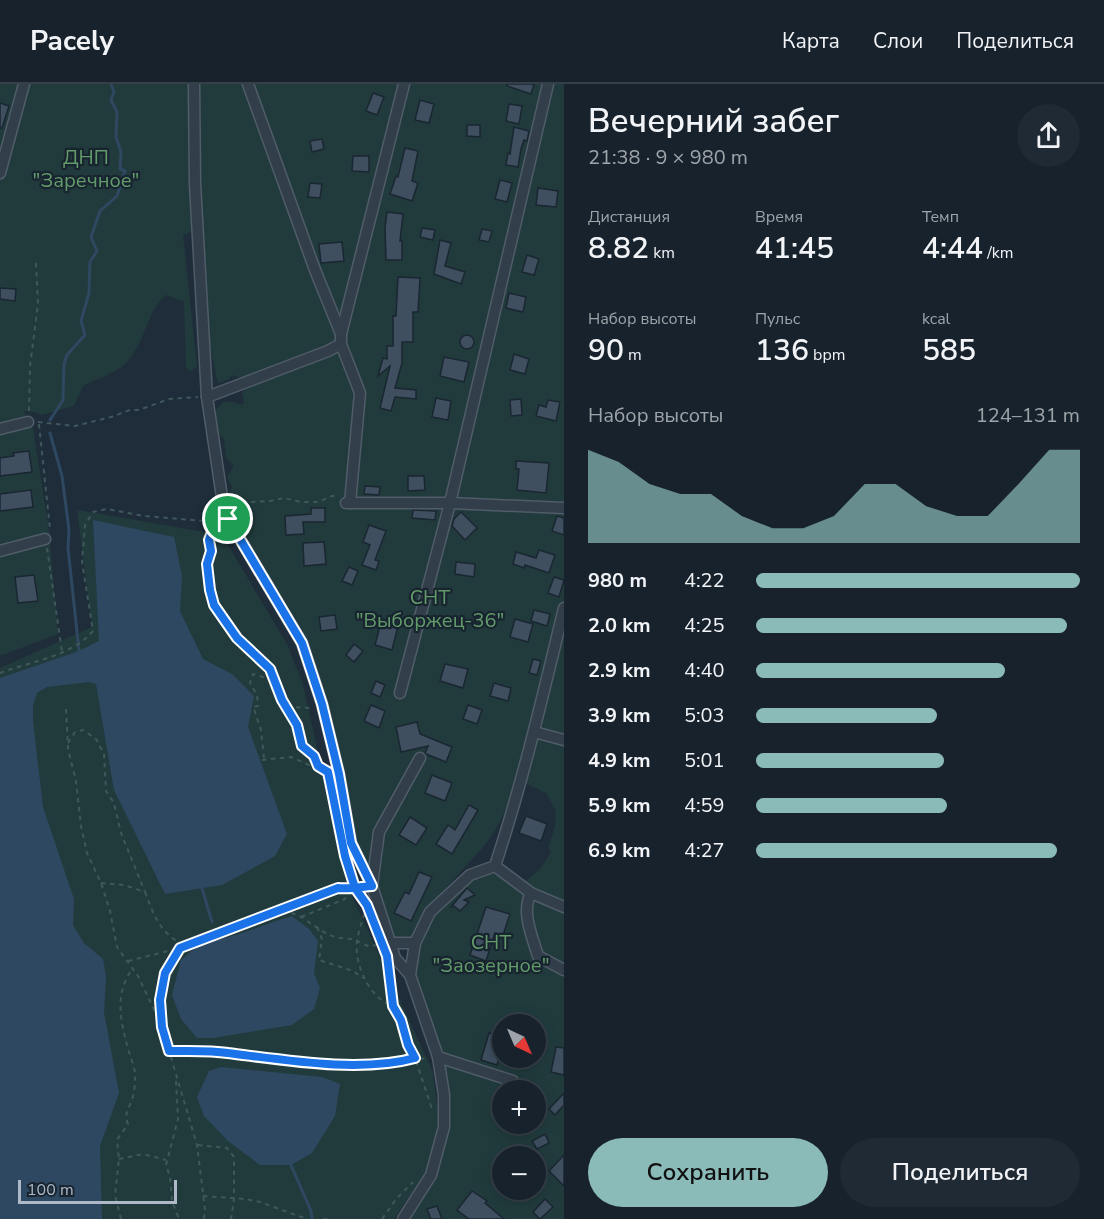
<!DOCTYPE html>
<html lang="ru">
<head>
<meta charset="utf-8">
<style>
  body { margin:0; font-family:"Nunito Sans",sans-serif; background:#202a34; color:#f1f3f6; height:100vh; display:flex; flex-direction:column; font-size:22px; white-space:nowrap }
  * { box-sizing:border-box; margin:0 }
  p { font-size:20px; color:#9ea4a9 }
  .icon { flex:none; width:33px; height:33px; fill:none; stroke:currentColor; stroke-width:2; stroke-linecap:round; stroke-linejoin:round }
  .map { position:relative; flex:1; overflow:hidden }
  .drawer { display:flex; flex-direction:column; background:#17222c; width:540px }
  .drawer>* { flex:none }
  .needle { width:39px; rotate:136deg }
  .buttons { position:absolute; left:492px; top:930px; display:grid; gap:12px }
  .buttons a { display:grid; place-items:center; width:54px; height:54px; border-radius:50%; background:#17222c; box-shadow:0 3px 15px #0003,0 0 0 2px #363f48; font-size:30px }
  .scale { position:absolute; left:18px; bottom:15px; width:159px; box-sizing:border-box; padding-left:6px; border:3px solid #adb9c8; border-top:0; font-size:16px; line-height:21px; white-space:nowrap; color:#adb9c8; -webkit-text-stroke:4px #18242f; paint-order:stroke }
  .pin { position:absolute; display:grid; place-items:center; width:51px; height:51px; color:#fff; margin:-26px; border:3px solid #fff; border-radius:50%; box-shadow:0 2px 6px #0007 }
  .round { display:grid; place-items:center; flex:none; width:63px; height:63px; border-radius:32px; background:#202a34 }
  .overview { display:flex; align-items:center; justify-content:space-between; height:102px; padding:0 24px }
  h1 { font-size:33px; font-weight:600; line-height:45px }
  .metrics { display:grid; grid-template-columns:repeat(3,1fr); gap:9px; height:102px; padding:6px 24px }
  .metrics div { display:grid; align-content:center }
  .metrics b { font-size:30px; font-weight:600 }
  .metrics small { font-size:16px; font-weight:400 }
  .metrics p { font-size:16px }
  .chart { height:168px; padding:12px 24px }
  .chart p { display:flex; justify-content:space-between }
  .chart svg { width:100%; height:108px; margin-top:6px; fill:#8bbbb9; opacity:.7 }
  .action { display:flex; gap:12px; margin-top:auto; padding:12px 24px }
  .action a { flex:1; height:69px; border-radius:36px; background:#8bbbb9; color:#111; font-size:24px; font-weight:600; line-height:69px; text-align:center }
  .action a+a { background:#202a34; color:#f1f3f6 }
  ul { padding:0 24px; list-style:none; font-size:20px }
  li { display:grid; grid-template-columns:96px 72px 1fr; align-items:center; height:45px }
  li i { height:15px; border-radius:8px; background:#8bbbb9 }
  header { display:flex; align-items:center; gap:36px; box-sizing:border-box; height:84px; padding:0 30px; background:#17222c; border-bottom:2px solid #363f48 }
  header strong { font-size:28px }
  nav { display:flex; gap:33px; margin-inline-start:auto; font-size:21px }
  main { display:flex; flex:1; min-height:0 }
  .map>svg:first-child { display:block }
  .green { fill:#213b3c; fill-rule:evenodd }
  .water { fill:#2e4862 }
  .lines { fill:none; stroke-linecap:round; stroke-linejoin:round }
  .stream { stroke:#2e4862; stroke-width:3 }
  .building { fill:#3f4f60; stroke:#1a2631; stroke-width:1.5 }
  .minor-casing { stroke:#505c69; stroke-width:13 }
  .path { stroke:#3e5859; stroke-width:2; stroke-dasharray:4.5 4.5; stroke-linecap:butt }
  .minor { stroke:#323f4b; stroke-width:10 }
  .route-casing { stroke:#fff; stroke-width:12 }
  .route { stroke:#1a73e8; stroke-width:8 }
  .labels { text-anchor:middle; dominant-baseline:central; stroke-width:4.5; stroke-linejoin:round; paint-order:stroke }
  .park-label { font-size:20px; fill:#629b6a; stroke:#18242f }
</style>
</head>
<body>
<header>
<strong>Pacely</strong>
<nav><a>Карта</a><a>Слои</a><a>Поделиться</a></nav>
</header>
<main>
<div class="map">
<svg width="564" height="1135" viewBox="0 0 564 1135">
  <rect width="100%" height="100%" fill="#1f2d3b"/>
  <g class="green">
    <path d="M0 0H194L197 145 183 151 197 283 190 287 186 283 184 218 166 211C146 228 146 259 125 280 117 288 94 296 83 302L74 322 41 331 35 328 24 327 28 338 33 345 49 447 58 550 0 572Z"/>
    <path d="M199 0H564V1135H403L431 1091 444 1043V1011L410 891 413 859 388 856 359 778 302 559 231 434 227 414 232 402 227 394 234 382 226 374 224 355 217 349 215 327 223 318H233L242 321 244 319 242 308 256 299 232 291 228 296 218 299C207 258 206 217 203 175 200 117 198 58 199 0ZM515 694 546 709 556 727 555 743 548 764 551 768 541 784 521 801 495 782 470 791 430 827C444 802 465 784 484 762 500 743 510 718 515 694ZM502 940H536V974H502ZM502 1006H536V1040H502ZM502 1072H536V1106H502Z"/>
    <polygon points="77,426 222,451 287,560 303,601 347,801 433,988 439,1037 430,1082 394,1135 0,1135 0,584 92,543"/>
  </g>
  <g class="water">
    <polygon points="93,436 174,453 182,492 180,527 203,575 232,590 254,612 248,643 287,750 275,772 222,801 165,810 114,706 96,600 89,598 47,603 37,609 33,621 33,637 43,723 74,815 73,841 84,859 103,875 106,892 104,928 119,1009 100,1062 102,1135 0,1135 0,594 79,567 99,557"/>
    <path d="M292 832 309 845 318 857 314 889 320 904 314 925 292 941 213 954H197L181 935 172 911 181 876 199 861 217 851 221 855C246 849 268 839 292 832Z"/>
    <polygon points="221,983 322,993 340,1000 335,1032 312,1069 291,1081 260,1081 228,1057 204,1032 197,1013 209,987"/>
  </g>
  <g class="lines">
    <g class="stream">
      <polyline points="50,336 63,316 64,280 67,271 85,251 81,237 89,209 90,178 97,167 91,153 100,127 117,112 125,87 120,85 121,68 116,53 117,28 111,16 114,8 111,0"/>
      <polyline points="50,349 62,392 69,446 68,464 79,567"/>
      <polyline points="202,804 212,838"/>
      <polyline points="291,1081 311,1127 312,1135"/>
    </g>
  </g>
  <g class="building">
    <polygon points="507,0 534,0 531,10 507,2"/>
    <polygon points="373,9 384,13 377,31 366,27"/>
    <polygon points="420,16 434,20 429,39 415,36"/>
    <polygon points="0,19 9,22 2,44 0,44"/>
    <polygon points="509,20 522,22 519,40 506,37"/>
    <polygon points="467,41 480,41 480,53 467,52"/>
    <polygon points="514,43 529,47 527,57 524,56 521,65 518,83 506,81 508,69 510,70"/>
    <polygon points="322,55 324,65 312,68 310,57"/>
    <polygon points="405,64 418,67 412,97 418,99 412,117 390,110 396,92 398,93"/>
    <polygon points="353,72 369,72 369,88 352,87"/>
    <polygon points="500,96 512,99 507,118 495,115"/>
    <polygon points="310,99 322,100 320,114 308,113"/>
    <polygon points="538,104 558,107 556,123 536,121"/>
    <polygon points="387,128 403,130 400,157 402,157 402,176 386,176 385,144"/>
    <polygon points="422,144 435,146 433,156 420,153"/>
    <polygon points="482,145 492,147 489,158 479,156"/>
    <polygon points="440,156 451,159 445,182 465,188 461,200 434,190"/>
    <polygon points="342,158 344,177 321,179 319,160"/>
    <polygon points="527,171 539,175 534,191 522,188"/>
    <polygon points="398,193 420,194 418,228 413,228 413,258 402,258 402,279 395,304 416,306 416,315 395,313 391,327 380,324 390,282 378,292 383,274 387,275 387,262 393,262 393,232 396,232"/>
    <polygon points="0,204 16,205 15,217 0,215"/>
    <polygon points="509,209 526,213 523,228 506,224"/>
    <circle cx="467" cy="258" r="7"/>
    <polygon points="514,270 529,275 525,290 510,286"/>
    <polygon points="444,273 469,278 464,298 440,292"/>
    <polygon points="436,314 451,317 448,336 432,333"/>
    <polygon points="521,315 522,331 511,332 510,316"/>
    <polygon points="548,316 560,318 556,337 536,332 539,321 546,323"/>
    <polygon points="29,367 32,388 0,392 0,374 14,372 13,369"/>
    <polygon points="516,377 549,379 546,409 517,406 519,385 516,385"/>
    <polygon points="408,392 424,392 425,406 408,407"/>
    <polygon points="365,402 380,403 379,411 364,410"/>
    <polygon points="31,406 33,423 0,427 0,410"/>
    <polygon points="311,424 325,424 325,438 303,438 304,450 286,451 285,432 311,430"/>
    <polygon points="413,426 436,427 435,436 412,434"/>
    <polygon points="461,428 477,444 465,456 452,442 454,435"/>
    <polygon points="557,432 564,434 564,451 552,447"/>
    <polygon points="369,441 386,447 375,476 379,477 376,486 362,481 370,461 363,458"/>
    <polygon points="324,458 326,480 304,482 303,459"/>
    <polygon points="539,466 555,471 549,489 525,481 524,484 513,480 516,468 536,474"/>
    <polygon points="456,478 475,480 474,493 455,490"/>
    <polygon points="349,483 358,487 352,501 342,497"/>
    <polygon points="34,491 38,517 18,519 15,493"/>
    <polygon points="554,493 564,496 559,513 548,509"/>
    <polygon points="534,526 550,530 547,542 531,537"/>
    <polygon points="335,531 337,545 321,547 319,533"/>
    <polygon points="515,535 533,540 528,558 510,553"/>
    <polygon points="381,538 398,542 392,566 375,561"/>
    <polygon points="354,560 363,567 354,578 346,571"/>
    <polygon points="533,575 541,577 537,591 529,589"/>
    <polygon points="445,580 468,585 463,604 440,597"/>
    <polygon points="376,597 385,601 380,613 371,609"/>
    <polygon points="494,599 511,604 508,617 490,612"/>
    <polygon points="371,621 385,627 379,644 364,637"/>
    <polygon points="468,621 482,626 477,640 463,635"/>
    <polygon points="417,638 420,650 452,663 446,678 426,670 425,669 428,662 401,668 396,643"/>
    <polygon points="432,691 452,699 445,717 425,709"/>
    <polygon points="469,721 478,726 452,770 436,760 448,741 455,746"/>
    <polygon points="526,732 547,740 541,757 519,749"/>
    <polygon points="410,733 427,744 416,761 399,751"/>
    <polygon points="419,788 432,793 411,837 394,829 405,808 409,810"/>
    <polygon points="467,804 475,811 464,816 469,818 460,827 454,822 451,823"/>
    <polygon points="486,823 510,830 503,851 495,849 486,877 470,871"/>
    <polygon points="489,949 502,953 502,963 497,981 481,976"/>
    <polygon points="556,963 564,964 564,991 551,988"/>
    <polygon points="564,1009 564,1021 555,1031 549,1025"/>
    <polygon points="545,1050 549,1059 537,1065 532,1057"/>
    <polygon points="564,1071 564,1102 549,1087"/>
    <polygon points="472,1107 487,1117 485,1119 504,1135 469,1135 457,1126"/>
    <polygon points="545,1115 553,1123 540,1135 533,1128"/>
    <polygon points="437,1122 442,1135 431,1135 427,1125"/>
  </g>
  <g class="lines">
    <g class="minor-casing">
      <g id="minor">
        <polyline points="194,0 195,100 207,313 223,420 228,435 302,559 322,620 339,690 351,759 372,802 395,874 410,891 438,973 444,1011 444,1043 431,1091 403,1135"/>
        <polyline points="248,0 315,186 341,250 341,260 360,309 350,419"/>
        <polyline points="0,89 24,0"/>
        <polyline points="341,250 404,0"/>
        <polyline points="207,313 328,267 341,260"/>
        <polyline points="0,345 28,338"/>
        <polyline points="346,419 450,419 564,424"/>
        <polyline points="0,467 45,455"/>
        <polyline points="400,609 450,419 548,0"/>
        <polyline points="534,648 564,656"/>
        <path d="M495 782C523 697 543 611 564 524"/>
        <polyline points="495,782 531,809 564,823"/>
        <polyline points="372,801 379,748 420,674"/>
        <path d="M531 809C521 828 532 852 538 872L564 886"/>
        <polyline points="389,859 415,859"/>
        <polyline points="410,891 415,859 430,828 470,791 495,782"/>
        <polyline points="438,973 513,997"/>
      </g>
    </g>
    <g class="path">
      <polyline points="29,327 30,282 38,220 36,179"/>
      <polyline points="38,338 75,342 111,333 130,326 139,326 169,315 198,313"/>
      <polyline points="39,340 50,445"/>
      <polyline points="233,419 270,417 284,414 301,418 318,418 332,412 339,412"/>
      <polyline points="216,438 209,456 211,467 207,480 210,506 215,521 237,554 269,585 282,616 297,641 302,662 314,672 318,682 328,689"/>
      <polyline points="47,464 62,568"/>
      <path d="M0 589C31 577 71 573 93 547L82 478 85 441 93 428 107 425 144 432 217 438"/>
      <polyline points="287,624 303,623 313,625"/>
      <polyline points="66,625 68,665 76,697 81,742 87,769 101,799 110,827 117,863 138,892 161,940"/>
      <polyline points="68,659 75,648 83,646 96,655 104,670 106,707 114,719 121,749 145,808"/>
      <polyline points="264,674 261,646 254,625 253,623 258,622 257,611 250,599 253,590 263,593 271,592"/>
      <polyline points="262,676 291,673 309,681 317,679"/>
      <polyline points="344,770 355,804 366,819"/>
      <path d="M101 799 124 801 145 808C155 834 159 847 184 862"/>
      <path d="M367 821C364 833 359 844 357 857 354 881 370 915 393 922"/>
      <polyline points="283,825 301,833 327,850 338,854 353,855 368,862 379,861"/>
      <polyline points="301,833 345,815 350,805"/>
      <polyline points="317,843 322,855 319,876 353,887 363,894"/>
      <polyline points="128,877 180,864"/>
      <polyline points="389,883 393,922 401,936 408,961 415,974 433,1028"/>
      <polyline points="169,967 226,968 265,975 354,981 429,974"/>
      <polyline points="176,997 178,1035 166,1081 170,1093 172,1117 179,1135"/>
      <polyline points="198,1061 227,1064 234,1073 234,1115 231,1135"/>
      <polyline points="119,1075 143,1070 166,1076"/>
      <polyline points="203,1112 245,1115 260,1118 307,1135"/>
      <path d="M121 1135 115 1111 119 1075 117 1056 128 1040C124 1031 128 1026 131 1018 134 1012 135 1002 135 995 136 987 132 977 129 968 121 938 113 911 133 884"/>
      <polyline points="204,1135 205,1125 197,1061 162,943 160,916 165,889 180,864 338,804 354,804"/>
      <polyline points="323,1135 328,1135"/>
      <polyline points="382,1135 397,1114 413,1098"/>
    </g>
    <use href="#minor" class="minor"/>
  </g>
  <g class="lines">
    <g class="route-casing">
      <path id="route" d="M228 435 216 438 209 456 211 467 207 480 210 506 214 521 237 554 270 585 282 616 297 641 302 662 314 672 318 682 328 688 345 772 355 804 367 821 387 872 393 922 401 936 408 961 415 974C360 989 285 976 228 969 209 966 189 967 169 967L162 943 160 916 165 889 180 864 338 804C349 805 360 803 372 802L351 759 339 690 322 620 302 559 228 435"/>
    </g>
    <use href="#route" class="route"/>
  </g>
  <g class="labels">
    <g class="park-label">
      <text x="86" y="73">ДНП<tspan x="86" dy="23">"Заречное"</tspan></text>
      <text x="430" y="513">СНТ<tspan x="430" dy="23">"Выборжец-36"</tspan></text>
      <text x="491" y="858">СНТ<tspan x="491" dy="23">"Заозерное"</tspan></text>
    </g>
  </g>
</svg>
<div class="buttons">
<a><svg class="needle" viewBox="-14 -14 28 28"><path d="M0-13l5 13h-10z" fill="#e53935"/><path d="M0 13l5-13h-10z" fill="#9ea4a9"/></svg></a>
<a>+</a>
<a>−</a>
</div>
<div class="scale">100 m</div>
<div class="pin" style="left:228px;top:435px;background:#1e9e55"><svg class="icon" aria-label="arrive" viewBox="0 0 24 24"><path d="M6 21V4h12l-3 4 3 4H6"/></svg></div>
</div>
<section class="drawer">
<div class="overview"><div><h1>Вечерний забег</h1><p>21:38 · 9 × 980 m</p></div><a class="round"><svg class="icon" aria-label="share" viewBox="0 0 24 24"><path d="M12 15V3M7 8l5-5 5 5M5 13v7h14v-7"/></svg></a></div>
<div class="metrics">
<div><p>Дистанция</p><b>8.82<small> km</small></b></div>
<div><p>Время</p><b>41:45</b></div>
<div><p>Темп</p><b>4:44<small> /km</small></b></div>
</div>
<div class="metrics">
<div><p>Набор высоты</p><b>90<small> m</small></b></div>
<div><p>Пульс</p><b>136<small> bpm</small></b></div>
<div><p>kcal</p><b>585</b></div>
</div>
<div class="chart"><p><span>Набор высоты</span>124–131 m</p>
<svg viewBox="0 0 160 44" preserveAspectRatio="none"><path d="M0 44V6L10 11L20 20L30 24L40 24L50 33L60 38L70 38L80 33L90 20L100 20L110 29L120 33L130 33L140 20L150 6L160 6V44z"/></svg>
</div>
<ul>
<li><b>980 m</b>4:22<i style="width:100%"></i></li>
<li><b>2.0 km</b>4:25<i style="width:96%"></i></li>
<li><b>2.9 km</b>4:40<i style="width:77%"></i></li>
<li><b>3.9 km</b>5:03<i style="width:56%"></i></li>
<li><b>4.9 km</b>5:01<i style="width:58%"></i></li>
<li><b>5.9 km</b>4:59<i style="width:59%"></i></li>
<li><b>6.9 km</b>4:27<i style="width:93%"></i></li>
</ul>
<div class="action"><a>Сохранить</a><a>Поделиться</a></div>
</section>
</main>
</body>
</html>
